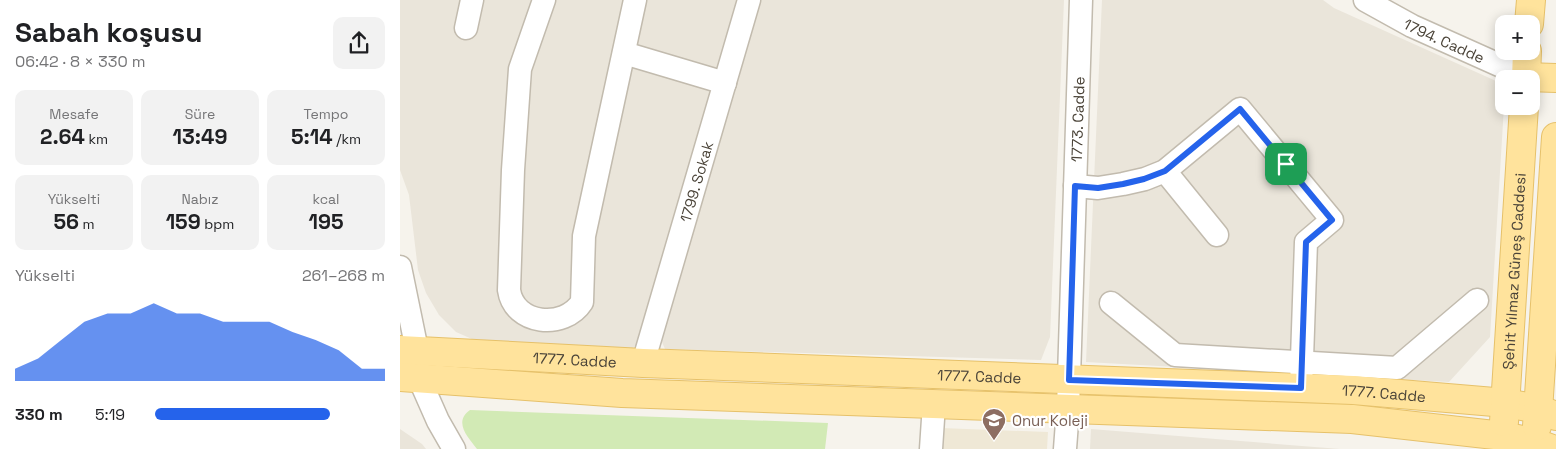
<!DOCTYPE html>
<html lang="tr">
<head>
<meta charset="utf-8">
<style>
  body { margin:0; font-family:"Space Grotesk",sans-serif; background:#f2f2f2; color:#202124; height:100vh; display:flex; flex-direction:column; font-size:19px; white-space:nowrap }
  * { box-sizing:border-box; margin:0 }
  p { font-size:16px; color:#757577 }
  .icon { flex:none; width:28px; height:28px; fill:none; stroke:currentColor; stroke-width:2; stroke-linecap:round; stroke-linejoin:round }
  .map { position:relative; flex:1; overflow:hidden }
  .sheet { display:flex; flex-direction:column; background:#fff; width:400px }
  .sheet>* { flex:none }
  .controls { position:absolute; left:1095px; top:15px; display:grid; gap:10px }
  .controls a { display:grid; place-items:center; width:45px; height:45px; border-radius:10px; background:#fff; box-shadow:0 2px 12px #0003; font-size:25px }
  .pin { position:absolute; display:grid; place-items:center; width:42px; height:42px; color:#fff; margin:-21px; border-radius:10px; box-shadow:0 2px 8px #0006 }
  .round { display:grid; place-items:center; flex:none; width:52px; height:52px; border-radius:10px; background:#f2f2f2 }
  .head { display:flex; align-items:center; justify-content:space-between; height:85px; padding:0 15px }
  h1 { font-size:28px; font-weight:700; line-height:38px }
  .stats { display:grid; grid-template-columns:repeat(3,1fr); gap:8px; height:85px; padding:5px 15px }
  .stats div { display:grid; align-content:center; border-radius:10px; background:#f2f2f2; text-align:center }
  .stats b { font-size:21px; font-weight:700 }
  .stats small { font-size:14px; font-weight:400 }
  .stats p { font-size:14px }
  .chart { height:140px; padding:10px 15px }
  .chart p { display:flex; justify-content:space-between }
  .chart svg { width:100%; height:90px; margin-top:5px; fill:#2563eb; opacity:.7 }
  ul { padding:0 15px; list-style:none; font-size:16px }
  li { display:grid; grid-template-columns:80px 60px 1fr; align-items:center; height:38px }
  li i { height:12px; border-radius:6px; background:#2563eb }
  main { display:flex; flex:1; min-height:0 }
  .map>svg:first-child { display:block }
  .residential { fill:#eae5da }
  .education { fill:#efe8d6 }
  .green { fill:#d2eab5 }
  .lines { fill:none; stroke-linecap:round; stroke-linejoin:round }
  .minor-casing { stroke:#c2bbae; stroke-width:25 }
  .major-casing { stroke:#e6c16a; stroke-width:30 }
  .minor { stroke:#fff; stroke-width:22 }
  .major { stroke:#ffe39c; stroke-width:28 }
  .route-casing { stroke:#fff; stroke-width:10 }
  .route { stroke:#2563eb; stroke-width:6 }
  .labels { text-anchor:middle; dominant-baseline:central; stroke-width:4.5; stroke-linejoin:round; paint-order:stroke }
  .street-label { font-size:15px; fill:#4b4439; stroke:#fff }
  .education-label { font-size:15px; fill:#785e54; stroke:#fff; text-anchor:start }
</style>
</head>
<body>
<main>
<section class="sheet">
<div class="head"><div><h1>Sabah koşusu</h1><p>06:42 · 8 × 330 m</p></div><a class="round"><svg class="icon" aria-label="share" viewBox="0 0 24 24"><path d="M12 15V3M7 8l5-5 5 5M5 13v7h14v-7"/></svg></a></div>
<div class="stats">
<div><p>Mesafe</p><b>2.64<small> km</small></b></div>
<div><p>Süre</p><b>13:49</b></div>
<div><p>Tempo</p><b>5:14<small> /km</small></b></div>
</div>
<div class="stats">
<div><p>Yükselti</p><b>56<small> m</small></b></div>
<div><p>Nabız</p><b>159<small> bpm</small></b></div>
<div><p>kcal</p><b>195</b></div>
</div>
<div class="chart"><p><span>Yükselti</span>261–268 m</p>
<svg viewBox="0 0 160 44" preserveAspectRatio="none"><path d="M0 44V38L10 33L20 24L30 15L40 11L50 11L60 6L70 11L80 11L90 15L100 15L110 15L120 20L130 24L140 29L150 38L160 38V44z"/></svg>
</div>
<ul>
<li><b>330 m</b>5:19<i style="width:76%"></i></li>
</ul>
</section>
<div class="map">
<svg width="1156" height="449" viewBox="0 0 1156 449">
  <rect width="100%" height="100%" fill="#f6f3ec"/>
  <g class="residential">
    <polygon points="0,0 337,0 238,343 232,349 223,352 72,339 56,332 39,315 26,293 18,270 9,195 0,170"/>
    <polygon points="358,0 664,0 650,337 641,360 265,349 258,333"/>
    <polygon points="702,0 923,0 934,8 1096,81 1104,90 1104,106 1090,337 1049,382 686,362"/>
    <polygon points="0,429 22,444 26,449 0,449"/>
    <polygon points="691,429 940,449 690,449"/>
  </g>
  <polygon class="education" points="541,428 648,432 647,449 540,449"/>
  <path class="green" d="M70 410 428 423 425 449H77C68 437 53 422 70 410Z"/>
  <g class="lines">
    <g class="minor-casing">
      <g id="minor">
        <path d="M144 0 120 69 113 170 109 290C114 325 164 330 182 302L184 236 235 0"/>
        <path id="s1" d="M965 0 1012 26 1126 77"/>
        <polyline points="66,28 72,0"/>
        <polyline points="224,53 325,83"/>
        <polyline points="765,171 817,235"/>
        <polyline points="675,186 698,188 723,184 745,179 765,171 840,109 932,220 906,242 901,388"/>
        <polyline points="0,267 17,350"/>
        <polyline points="711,303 775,355 997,368 1077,300"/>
        <path id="s2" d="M243 363 349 0"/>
        <polyline points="19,378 38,421 54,449"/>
        <polyline points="531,449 534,404"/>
        <path id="s3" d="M665 449 668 409 681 0"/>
      </g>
    </g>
    <g class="major-casing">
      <g id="major">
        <polyline points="1129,24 1131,0"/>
        <polyline points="1126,77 1156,78"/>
        <polyline points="1126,79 1127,51"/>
        <path id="s4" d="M0 350 243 363 953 390 1106 403 1138 409 1156 416"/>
        <polyline points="0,377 222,393 952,419 1103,436 1136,443 1152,449"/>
        <path id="s5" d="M1104 422 1124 106"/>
        <polyline points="1137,426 1156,137"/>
      </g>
    </g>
    <use href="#minor" class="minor"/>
    <use href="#major" class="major"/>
  </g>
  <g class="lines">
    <g class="route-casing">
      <polygon id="route" points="840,109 932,220 906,242 901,388 669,380 675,186 698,188 723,184 744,179 765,171"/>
    </g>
    <use href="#route" class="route"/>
  </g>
  <defs>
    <g id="school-pin" transform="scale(1.25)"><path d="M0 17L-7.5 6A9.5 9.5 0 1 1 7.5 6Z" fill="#8d6e63" stroke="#fff"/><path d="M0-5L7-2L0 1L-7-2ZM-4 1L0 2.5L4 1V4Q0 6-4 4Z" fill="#fff"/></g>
  </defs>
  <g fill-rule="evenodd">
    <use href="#school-pin" x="594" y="420"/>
  </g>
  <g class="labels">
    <g class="street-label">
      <text stroke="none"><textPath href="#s1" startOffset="89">1794. Cadde</textPath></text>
      <text stroke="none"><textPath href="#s3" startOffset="330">1773. Cadde</textPath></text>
      <text stroke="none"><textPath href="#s2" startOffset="189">1799. Sokak</textPath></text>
      <text stroke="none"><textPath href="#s5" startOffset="151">Şehit Yılmaz Güneş Caddesi</textPath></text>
      <text stroke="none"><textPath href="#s4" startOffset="175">1777. Cadde</textPath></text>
      <text stroke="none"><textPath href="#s4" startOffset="580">1777. Cadde</textPath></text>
      <text stroke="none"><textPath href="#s4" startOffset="985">1777. Cadde</textPath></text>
    </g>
    <g class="education-label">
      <text x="612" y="420">Onur Koleji</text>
    </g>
  </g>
</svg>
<div class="controls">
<a>+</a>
<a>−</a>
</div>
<div class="pin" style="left:886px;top:164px;background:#1e9e55"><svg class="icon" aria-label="arrive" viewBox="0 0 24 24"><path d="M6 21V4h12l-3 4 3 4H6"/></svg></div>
</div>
</main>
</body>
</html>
